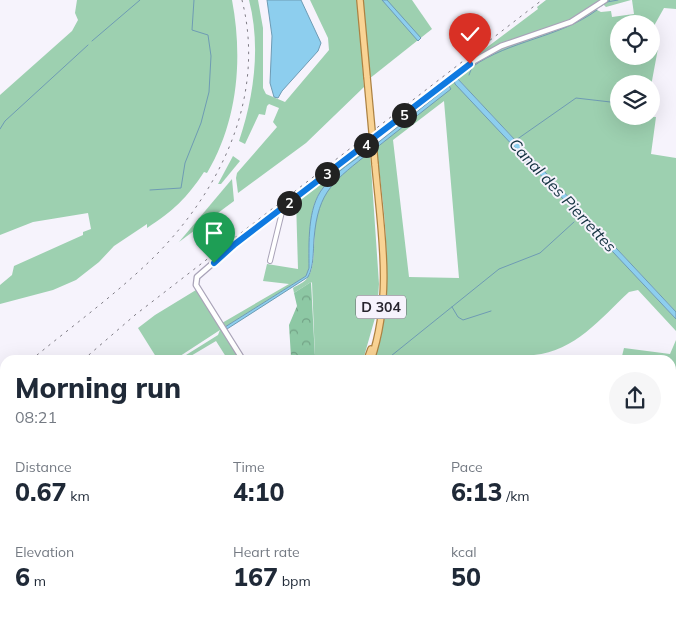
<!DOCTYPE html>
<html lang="en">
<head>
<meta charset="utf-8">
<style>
  body { margin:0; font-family:Mulish,sans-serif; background:#f6f6f7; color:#1f2937; height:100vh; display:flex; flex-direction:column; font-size:19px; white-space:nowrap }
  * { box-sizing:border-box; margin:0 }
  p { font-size:16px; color:#747a83 }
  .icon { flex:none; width:28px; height:28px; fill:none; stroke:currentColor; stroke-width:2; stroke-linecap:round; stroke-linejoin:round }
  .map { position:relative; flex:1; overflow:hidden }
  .side { position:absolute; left:0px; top:355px; width:676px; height:265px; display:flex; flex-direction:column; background:#fff; border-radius:15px 15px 0 0; box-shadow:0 5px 20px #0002 }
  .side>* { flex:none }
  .tools { position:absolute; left:610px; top:15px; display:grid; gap:10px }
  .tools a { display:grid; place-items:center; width:50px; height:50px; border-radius:50%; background:#fff; box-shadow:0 5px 20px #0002; font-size:25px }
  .pin { position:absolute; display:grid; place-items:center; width:42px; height:42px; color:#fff; margin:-51px -21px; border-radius:50% 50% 50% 0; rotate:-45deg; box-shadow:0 0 5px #0007 }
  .pin .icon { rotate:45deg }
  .km { position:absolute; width:25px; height:25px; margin:-12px; border-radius:50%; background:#222; color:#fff; font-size:14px; line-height:25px; text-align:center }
  .round { display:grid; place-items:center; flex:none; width:52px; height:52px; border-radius:26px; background:#f6f6f7 }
  .summary { display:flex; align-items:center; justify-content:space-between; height:85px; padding:0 15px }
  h1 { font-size:28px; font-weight:800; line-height:38px }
  .stats { display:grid; grid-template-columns:repeat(3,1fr); gap:8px; height:85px; padding:5px 15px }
  .stats div { display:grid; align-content:center }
  .stats b { font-size:25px; font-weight:800 }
  .stats small { font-size:14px; font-weight:400 }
  .stats p { font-size:14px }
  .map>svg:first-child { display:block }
  .green { fill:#9dd0b0; fill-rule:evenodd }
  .forest { fill:url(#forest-crowns) }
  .water { fill:#8dceee; stroke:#6e9bb4 }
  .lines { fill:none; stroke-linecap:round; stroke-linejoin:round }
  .stream { stroke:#6e9bb4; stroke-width:1 }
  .minor-casing { stroke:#a9a3b8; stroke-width:6 }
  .tertiary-casing { stroke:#a9a3b8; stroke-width:7 }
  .secondary-casing { stroke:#a9a3b8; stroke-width:8 }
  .primary-casing { stroke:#ad8242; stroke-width:8 }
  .minor { stroke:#fff; stroke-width:4 }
  .tertiary { stroke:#fff; stroke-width:4.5 }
  .secondary { stroke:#fff; stroke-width:5 }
  .primary { stroke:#f9d394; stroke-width:5.5 }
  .rail { stroke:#7e7b84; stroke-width:1; stroke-dasharray:2.5 5; stroke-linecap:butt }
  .primary-bridge-casing { stroke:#ad8242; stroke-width:8; stroke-linecap:butt }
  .primary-bridge { stroke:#f9d394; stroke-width:5.5 }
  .route-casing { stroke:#fff; stroke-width:10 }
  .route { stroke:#0f7ae1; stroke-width:6 }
  .labels { text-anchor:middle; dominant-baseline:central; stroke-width:4; stroke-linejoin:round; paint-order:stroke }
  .shield { fill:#f6f3fc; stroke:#65626b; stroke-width:1 }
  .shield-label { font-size:14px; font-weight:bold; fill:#27242d }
  .water-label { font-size:16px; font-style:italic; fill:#133240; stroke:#f6f3fc }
</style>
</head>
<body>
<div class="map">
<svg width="676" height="620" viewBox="0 0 676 620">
  <defs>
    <pattern id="forest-crowns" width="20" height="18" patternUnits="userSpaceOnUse" patternTransform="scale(1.25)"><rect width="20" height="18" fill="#8dc8a4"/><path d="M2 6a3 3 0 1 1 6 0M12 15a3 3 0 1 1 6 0" fill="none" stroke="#73a286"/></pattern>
  </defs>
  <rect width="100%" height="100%" fill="#f6f3fc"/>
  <g class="green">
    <path d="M77 0H232C243 58 238 121 207 173L204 172C187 198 173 211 147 228V224L114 246 99 262 76 280 53 290 0 304V285L12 275 14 266 83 235V232L91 229 88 213 33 222 0 235V95L72 31 78 20 75 13Z"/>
    <path d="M249 0H258L263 28V88L266 94 285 102 329 50 328 38 310 0H358L364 87 306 143 238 193 236 178 237 173 277 127 273 122 279 108 269 104 267 106 265 115 259 114 245 144 239 141C254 97 261 46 249 0Z"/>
    <polygon points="362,0 412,0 432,29 369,79"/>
    <path d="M546 0H631L606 7 603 4 595 9 601 12 611 11 612 17 634 14 632 0H676V9L664 8 655 24 653 42 659 43 651 86V84H619V116L656 117 651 154 676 158V312L457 78 469 67 466 63 538 9 537 7ZM619 24H651V56H619Z"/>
    <path d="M455 81 676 319V331L638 290 629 292C600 319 575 351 534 355V360H373C395 291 386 219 376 148L450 89 449 86ZM444 101 459 278 409 277 393 140Z"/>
    <path d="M369 145 370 149C354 162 331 175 320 192 308 212 309 245 309 268L306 276 225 327 222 323 289 284 263 281 267 264 298 269 296 200Z"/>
    <path d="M370 152 379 284 377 311 363 360H291V357H315L312 283 311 282 294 293 293 288C298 285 305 282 308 277 318 264 311 223 319 204 329 181 351 167 370 152Z"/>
    <polygon points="233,156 240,161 221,184 218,184"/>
    <polygon points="232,179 234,201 179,242"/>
    <polygon points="196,290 241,360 228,360 216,341 184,360 178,360 218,335 220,330 174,360 158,360 138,328 155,315"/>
    <polygon points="676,340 676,477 671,472 671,360 621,360 624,348 670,354"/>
    <polygon points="676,576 676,620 647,620 651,615 671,615 671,584"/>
    <polygon points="5,594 5,615 173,615 176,620 0,620 0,601"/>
    <polygon points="175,615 398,615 402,620 178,620"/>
    <polygon points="542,615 618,615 610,620 545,620"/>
  </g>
  <polygon class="forest" points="311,282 315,358 291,357 289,325 297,306 294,293"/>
  <g class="water">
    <polygon points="267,0 301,0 321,43 318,51 282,91 278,98 274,97 270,83 272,36"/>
    <polygon points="382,0 387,0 421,38 418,41"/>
    <polygon points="457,78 676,312 676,319 455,84 454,80"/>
    <polygon points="449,86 451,89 376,148 375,145"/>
    <path d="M371 148V151C335 181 318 189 314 239 313 252 314 266 308 277L227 329 225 327 306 276 309 268C309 244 307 208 323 188 335 172 355 160 371 148Z"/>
  </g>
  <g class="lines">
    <g class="stream">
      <polyline points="607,2 618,0"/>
      <polyline points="601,6 610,0"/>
      <polyline points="514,39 546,28"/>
      <polyline points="92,41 140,0"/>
      <path d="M469 75 472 67C510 40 559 38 597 10"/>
      <polyline points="0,129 5,121 88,45"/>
      <polyline points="516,140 576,98 619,103"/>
      <polyline points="150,190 181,188 185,163 201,123 209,92 211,56 208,35 192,30 194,0"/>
      <polyline points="452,307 458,317 463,320 491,311"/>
      <polyline points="386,360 499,269 540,253 574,222"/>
      <polyline points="671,392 676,391"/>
      <polyline points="64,615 68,620"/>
      <polyline points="40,620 49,615"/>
    </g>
    <g class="minor-casing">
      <g id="minor">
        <polyline points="270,261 282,212 280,210"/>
        <polyline points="0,504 5,510"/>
      </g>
    </g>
    <g class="tertiary-casing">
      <g id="tertiary">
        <polyline points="243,360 196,285 197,277 235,244 474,61 501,46 571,22 605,0"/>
        <polyline points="671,400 676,399"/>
        <polyline points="671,580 676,573"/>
        <polyline points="0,595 5,588"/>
        <polyline points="645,620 648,615"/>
      </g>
    </g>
    <g class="secondary-casing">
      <polyline id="secondary" points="304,620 309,615"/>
    </g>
    <g class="primary-casing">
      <g id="primary">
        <polyline points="360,0 367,77"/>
        <polyline points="367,360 371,349"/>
        <path d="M371 360C393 295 381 231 375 164"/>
        <polyline points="408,615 411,620"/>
      </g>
    </g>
    <use href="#minor" class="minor"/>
    <use href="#tertiary" class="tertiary"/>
    <use href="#secondary" class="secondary"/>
    <use href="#primary" class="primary"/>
    <g class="rail">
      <path d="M31 360C72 326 118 293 156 255 222 188 266 95 242 0"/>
      <polyline points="83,360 135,315 542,0"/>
      <polyline points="0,385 5,381"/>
      <polyline points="0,454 5,449"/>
    </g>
    <g class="primary-bridge-casing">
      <polyline id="primary-bridge" points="367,77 375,164"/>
    </g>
    <use href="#primary-bridge" class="primary-bridge"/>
  </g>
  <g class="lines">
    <g class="route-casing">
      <polyline id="route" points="214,263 235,244 470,64"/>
    </g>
    <use href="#route" class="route"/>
  </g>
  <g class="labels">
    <rect class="shield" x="356" y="295.5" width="50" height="23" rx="4"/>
    <g class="shield-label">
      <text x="381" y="307">D 304</text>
    </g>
    <g class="water-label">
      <text transform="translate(563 195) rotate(47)">Canal des Pierrettes</text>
    </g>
  </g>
</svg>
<div class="tools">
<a><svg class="icon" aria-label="locate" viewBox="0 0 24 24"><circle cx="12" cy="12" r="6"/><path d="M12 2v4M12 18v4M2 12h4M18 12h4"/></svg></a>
<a><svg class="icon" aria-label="layers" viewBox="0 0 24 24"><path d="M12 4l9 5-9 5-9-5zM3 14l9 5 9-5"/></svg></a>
</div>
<div class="pin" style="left:214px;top:263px;background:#1e9e55"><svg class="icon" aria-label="arrive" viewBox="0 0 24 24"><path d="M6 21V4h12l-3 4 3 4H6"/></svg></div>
<div class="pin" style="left:470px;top:64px;background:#d93025"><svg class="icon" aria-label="check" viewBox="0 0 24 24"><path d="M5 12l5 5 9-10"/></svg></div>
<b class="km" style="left:289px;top:203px">2</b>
<b class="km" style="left:327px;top:174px">3</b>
<b class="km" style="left:366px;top:145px">4</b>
<b class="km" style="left:404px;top:115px">5</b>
<section class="side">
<div class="summary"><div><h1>Morning run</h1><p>08:21</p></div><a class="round"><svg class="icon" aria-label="share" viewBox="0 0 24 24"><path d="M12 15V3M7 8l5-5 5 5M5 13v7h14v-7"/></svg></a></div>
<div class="stats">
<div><p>Distance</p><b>0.67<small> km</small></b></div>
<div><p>Time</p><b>4:10</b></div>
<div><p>Pace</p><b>6:13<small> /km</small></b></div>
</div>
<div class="stats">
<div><p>Elevation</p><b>6<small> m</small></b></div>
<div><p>Heart rate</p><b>167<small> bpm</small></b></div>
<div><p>kcal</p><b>50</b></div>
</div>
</section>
</div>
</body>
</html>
